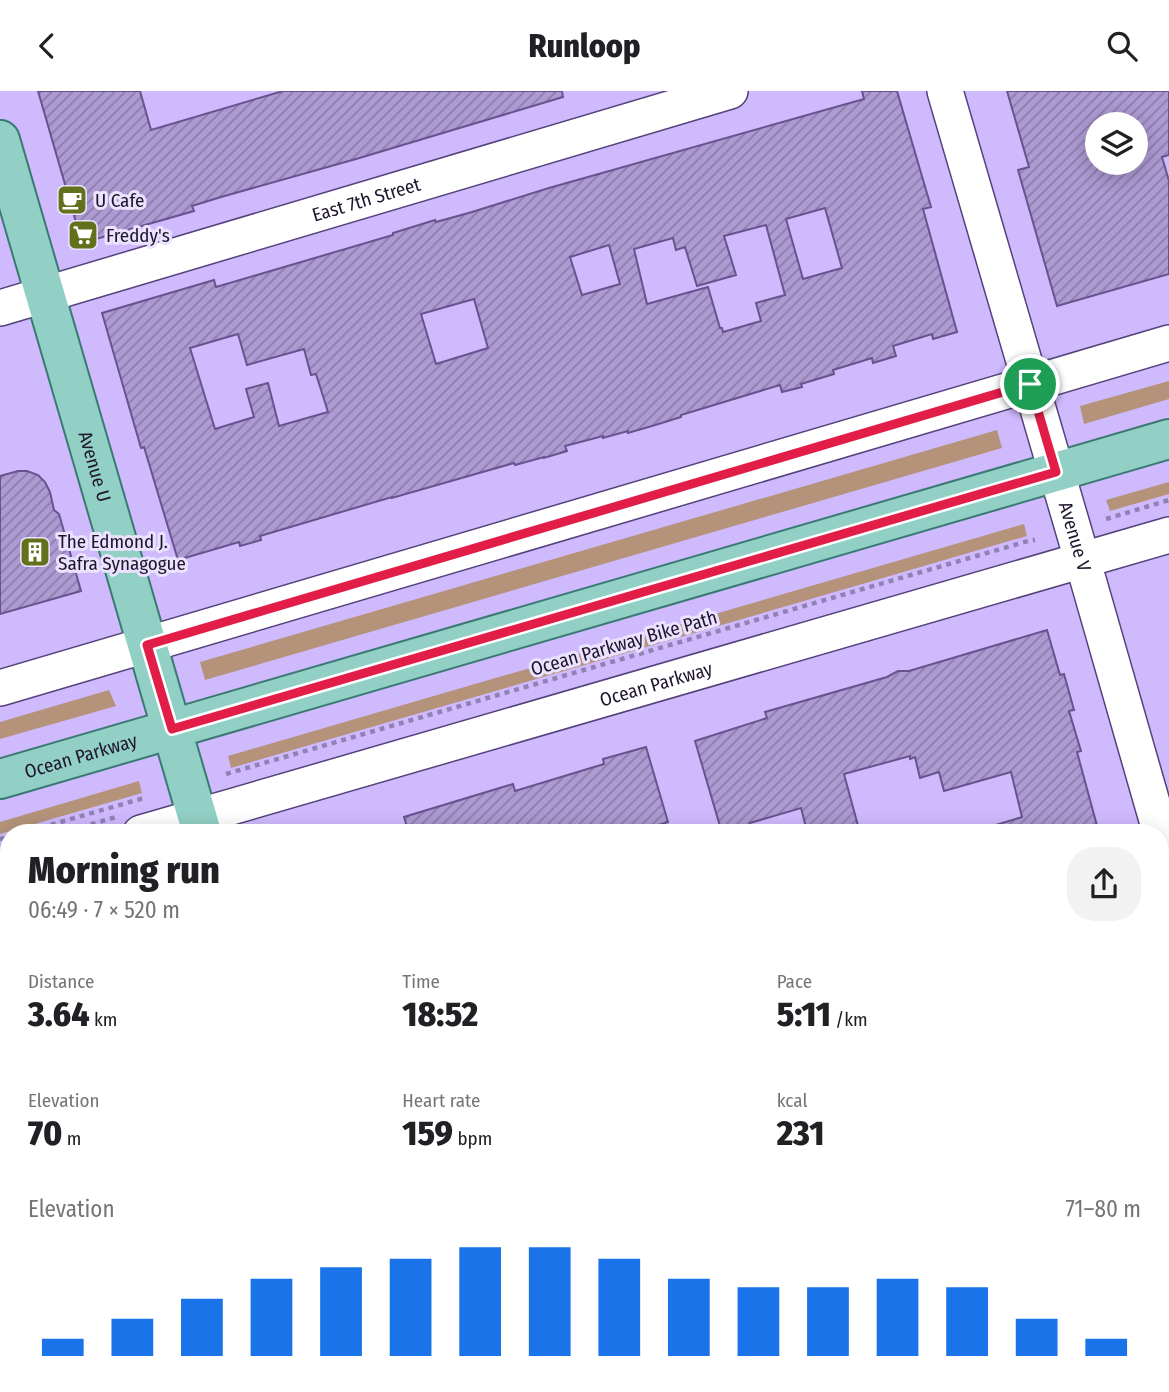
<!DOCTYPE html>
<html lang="en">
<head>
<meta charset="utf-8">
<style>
  body { margin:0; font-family:"Fira Sans Condensed",sans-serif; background:#f2f2f2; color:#202124; height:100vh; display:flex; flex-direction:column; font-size:26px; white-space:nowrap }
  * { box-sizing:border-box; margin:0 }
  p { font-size:23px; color:#757577 }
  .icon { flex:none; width:38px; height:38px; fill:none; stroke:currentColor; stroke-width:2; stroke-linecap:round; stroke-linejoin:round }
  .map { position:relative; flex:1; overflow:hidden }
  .side { position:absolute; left:0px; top:733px; width:1169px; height:569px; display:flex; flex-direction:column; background:#fff; border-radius:28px 28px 0 0; box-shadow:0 4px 18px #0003 }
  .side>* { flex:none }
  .tools { position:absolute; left:1085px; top:21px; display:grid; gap:14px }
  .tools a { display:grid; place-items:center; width:63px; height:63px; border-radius:50%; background:#fff; box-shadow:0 4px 18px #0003; font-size:35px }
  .pin { position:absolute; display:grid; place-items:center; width:60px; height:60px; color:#fff; margin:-30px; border:4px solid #fff; border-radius:50%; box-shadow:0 2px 7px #0007 }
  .round { display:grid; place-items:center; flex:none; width:74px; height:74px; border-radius:28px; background:#f2f2f2 }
  .headline { display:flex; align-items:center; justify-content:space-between; height:119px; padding:0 28px }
  h1 { font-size:38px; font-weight:800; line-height:52px }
  .figures { display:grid; grid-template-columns:repeat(3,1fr); gap:10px; height:119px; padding:7px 28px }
  .figures div { display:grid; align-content:center }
  .figures b { font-size:35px; font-weight:800 }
  .figures small { font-size:19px; font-weight:400 }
  .figures p { font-size:19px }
  .chart { height:196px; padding:14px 28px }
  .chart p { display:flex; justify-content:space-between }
  .chart svg { width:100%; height:126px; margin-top:7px; stroke:#1a73e8; stroke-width:6 }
  header { display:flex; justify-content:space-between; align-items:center; height:91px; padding:0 28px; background:#fff; font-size:32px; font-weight:800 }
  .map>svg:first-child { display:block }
  .grass { fill:#b4937a }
  .building { fill:url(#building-hatch); stroke:#68538f; stroke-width:2; fill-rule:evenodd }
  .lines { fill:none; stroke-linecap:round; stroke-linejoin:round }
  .minor-casing { stroke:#55417b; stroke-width:38 }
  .major-casing { stroke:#3b7975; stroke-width:42 }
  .path { stroke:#9281b5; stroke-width:4.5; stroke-dasharray:5 5; stroke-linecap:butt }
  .minor { stroke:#fff; stroke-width:35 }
  .major { stroke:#92cfc4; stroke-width:38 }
  .route-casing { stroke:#fff; stroke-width:14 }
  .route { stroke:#e11d48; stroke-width:9 }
  .labels { text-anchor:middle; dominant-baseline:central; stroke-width:6; stroke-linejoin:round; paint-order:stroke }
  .street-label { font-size:19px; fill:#1e152d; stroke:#eae2fe }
  .poi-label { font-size:19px; fill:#1e152d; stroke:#eae2fe; text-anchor:start }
</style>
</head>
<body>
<header><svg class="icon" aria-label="back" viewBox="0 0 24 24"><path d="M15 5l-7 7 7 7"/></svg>Runloop<svg class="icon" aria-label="search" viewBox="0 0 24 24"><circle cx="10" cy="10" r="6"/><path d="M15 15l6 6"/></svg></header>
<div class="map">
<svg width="1169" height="1301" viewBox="0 0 1169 1301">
  <defs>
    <pattern id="building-hatch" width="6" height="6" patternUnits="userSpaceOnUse" patternTransform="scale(1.75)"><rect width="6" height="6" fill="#ac9ad2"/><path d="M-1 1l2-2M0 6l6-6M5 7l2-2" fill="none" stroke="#8b7cab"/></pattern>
  </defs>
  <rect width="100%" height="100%" fill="#cfbafd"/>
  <g class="grass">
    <polygon points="1169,290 1169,308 1084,333 1080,315"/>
    <polygon points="997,339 1002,357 205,589 200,571"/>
    <polygon points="1169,391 1169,403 1110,420 1106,409"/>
    <polygon points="1024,433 1027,445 231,677 228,665"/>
    <polygon points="109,599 116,615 0,648 0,631"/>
    <polygon points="139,690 142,702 0,743 0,731"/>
  </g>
  <g class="building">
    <polygon points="38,0 140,0 151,39 283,0 562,0 563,6 356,68 221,106 192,115 194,120 82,152"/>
    <path d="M862 0H897L931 116 923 118 957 241 933 248 932 243 893 255 896 265 873 272 872 267 833 279 834 283 801 293 802 296 782 301 780 294 681 324V326L652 335 628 342V340L603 347V345L565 355 567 360 544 367V366L515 374 514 372 392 407V406L260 445 261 449 240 455 239 451 178 469 144 356 141 357 102 222 214 189 216 196 393 144V142L435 129 436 131 472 121 549 97 864 8ZM825 117 842 177 803 188 786 128ZM766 134 785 204 756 212 761 230 723 241 722 237H720L708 196 647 213 634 158 673 147 676 159 685 156 697 195 736 184 724 145ZM609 154 620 193 582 204 570 166ZM474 208 488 257 436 273 421 223ZM238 243 247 274 304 258 311 284 316 283 328 321 279 335 268 292 246 298 254 326 215 338 190 257Z"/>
    <path d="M1007 0H1169V64L1162 66 1169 90V183L1057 215 1018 79 1029 76ZM1097 33H1136V72H1097Z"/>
    <polygon points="18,380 27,380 38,384 45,391 50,401 54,419 59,423 81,500 0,523 0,385"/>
    <polygon points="1047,539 1060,584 1064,583 1074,619 1069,620 1081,660 1077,661 1099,742 987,742 986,737 1022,726 1011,681 944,700 939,681 920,687 915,666 910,668 910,665 844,683 860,742 822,742 822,736 807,740 801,717 750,732 750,735 722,742 695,650 767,627 765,621 887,586 898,580 909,580"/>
    <polygon points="646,656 668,731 646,738 647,742 409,742 404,726 513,693 515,700 604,673 603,668"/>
  </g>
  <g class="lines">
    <g class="minor-casing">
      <g id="minor">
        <path id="s1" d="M945 0 1089 492 1169 771"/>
        <path id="s2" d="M0 217 730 0"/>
        <polyline points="0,597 1169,252"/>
        <path id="s3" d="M141 742 1169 444"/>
        <polyline points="0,783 9,780"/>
        <polyline points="1160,825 1169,822"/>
        <polyline points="1160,1145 1169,1142"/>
        <polyline points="0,1162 9,1159"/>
        <polyline points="623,1301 649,1293"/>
      </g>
    </g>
    <g class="major-casing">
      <g id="major">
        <path id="s4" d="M0 49 202 742"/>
        <path id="s5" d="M0 688 1169 348"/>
        <polyline points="363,1293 365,1301"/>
      </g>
    </g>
    <g class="path">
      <polyline points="1106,428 1169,409"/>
      <polyline points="226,683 1028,450 1035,449"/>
      <polyline points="22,742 144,707"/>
      <polyline points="62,742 116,726"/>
      <polyline points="0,748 9,746"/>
    </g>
    <use href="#minor" class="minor"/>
    <use href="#major" class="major"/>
  </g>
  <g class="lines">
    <g class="route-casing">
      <polygon id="route" points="1030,293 1056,381 172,638 147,554"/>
    </g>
    <use href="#route" class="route"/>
  </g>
  <defs>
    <g id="cafe-square" transform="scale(1.575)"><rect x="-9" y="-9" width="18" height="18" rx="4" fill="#63711c" stroke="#eae2fe"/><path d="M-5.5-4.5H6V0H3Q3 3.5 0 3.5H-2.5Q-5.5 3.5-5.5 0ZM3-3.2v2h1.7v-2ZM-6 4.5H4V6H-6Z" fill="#fff"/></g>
    <g id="supermarket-square" transform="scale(1.575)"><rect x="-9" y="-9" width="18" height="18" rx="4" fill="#63711c" stroke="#eae2fe"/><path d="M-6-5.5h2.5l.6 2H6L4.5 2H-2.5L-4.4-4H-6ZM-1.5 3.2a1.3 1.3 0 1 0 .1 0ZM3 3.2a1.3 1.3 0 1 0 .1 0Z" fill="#fff"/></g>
    <g id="building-square" transform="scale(1.575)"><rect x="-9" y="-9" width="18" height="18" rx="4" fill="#63711c" stroke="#eae2fe"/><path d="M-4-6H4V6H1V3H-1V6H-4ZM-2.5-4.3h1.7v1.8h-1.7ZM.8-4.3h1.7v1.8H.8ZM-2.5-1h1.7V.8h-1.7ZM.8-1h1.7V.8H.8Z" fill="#fff"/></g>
  </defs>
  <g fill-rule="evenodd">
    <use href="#cafe-square" x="72" y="109"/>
    <use href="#supermarket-square" x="83" y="144"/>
    <use href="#building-square" x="35" y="461"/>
  </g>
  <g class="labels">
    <g class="street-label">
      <text stroke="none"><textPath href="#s2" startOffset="382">East 7th Street</textPath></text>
      <text stroke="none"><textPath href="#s4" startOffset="340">Avenue U</textPath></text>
      <text stroke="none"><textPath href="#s1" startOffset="464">Avenue V</textPath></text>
      <text transform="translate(624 552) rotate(-16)">Ocean Parkway Bike Path</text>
      <text stroke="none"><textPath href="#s3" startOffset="536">Ocean Parkway</textPath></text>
      <text stroke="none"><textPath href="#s5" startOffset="84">Ocean Parkway</textPath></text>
    </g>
    <g class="poi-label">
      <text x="95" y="109">U Cafe</text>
      <text x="106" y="144">Freddy's</text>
      <text x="58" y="450">The Edmond J.<tspan x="58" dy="22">Safra Synagogue</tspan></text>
    </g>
  </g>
</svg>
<div class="tools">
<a><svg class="icon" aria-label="layers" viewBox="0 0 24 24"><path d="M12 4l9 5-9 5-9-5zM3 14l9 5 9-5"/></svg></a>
</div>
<div class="pin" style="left:1030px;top:293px;background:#1e9e55"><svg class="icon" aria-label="arrive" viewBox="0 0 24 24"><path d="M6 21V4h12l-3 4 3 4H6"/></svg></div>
<section class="side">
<div class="headline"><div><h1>Morning run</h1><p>06:49 · 7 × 520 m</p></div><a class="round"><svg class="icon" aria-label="share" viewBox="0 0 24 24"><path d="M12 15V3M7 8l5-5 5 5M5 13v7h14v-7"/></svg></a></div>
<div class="figures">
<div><p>Distance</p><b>3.64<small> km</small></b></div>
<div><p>Time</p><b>18:52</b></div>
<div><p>Pace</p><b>5:11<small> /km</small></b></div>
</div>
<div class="figures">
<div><p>Elevation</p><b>70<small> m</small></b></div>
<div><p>Heart rate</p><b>159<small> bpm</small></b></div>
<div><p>kcal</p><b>231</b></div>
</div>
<div class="chart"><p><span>Elevation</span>71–80 m</p>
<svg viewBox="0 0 160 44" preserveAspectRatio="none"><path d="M5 44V38M15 44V31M25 44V24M35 44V17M45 44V13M55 44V10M65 44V6M75 44V6M85 44V10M95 44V17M105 44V20M115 44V20M125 44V17M135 44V20M145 44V31M155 44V38"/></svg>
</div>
</section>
</div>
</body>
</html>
